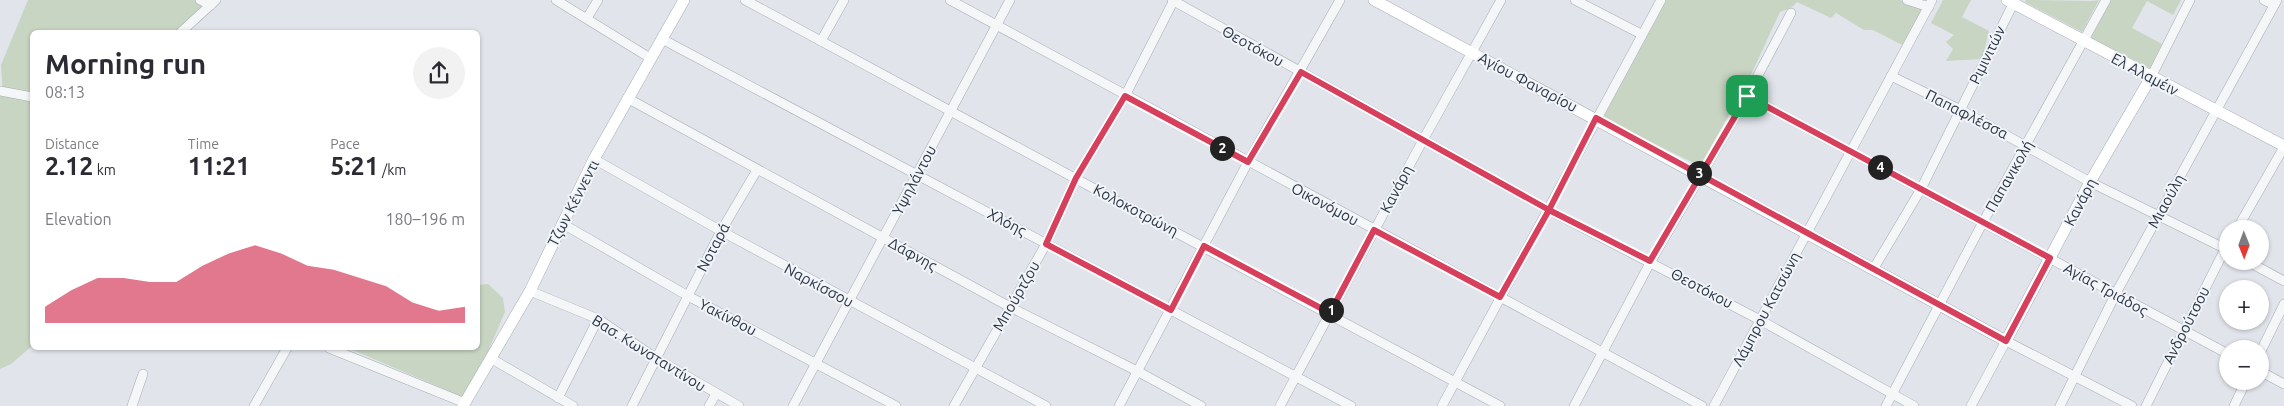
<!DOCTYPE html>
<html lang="en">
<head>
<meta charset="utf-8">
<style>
  body { margin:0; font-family:Ubuntu,sans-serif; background:#f2f2f3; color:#2b2b33; height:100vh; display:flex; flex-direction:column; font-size:19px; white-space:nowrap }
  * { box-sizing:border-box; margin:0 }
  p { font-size:16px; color:#7c7c81 }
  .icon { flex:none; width:28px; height:28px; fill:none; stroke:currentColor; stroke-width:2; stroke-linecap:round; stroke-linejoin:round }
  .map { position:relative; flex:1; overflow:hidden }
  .panel { position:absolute; left:30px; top:30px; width:450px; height:320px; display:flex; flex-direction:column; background:#fff; border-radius:8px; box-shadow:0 1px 4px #0004 }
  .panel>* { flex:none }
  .needle { width:32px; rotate:179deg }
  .fabs { position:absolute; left:2219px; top:220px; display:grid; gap:10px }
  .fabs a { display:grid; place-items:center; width:50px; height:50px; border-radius:50%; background:#fff; box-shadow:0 1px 4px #0004; font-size:25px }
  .pin { position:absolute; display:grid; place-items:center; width:42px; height:42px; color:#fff; margin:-21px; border-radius:10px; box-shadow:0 2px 8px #0006 }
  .km { position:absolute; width:25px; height:25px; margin:-12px; border-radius:50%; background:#222; color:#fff; font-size:14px; line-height:25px; text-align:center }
  .round { display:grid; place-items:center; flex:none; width:52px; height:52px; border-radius:26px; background:#f2f2f3 }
  .headline { display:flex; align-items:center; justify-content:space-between; height:85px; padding:0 15px }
  h1 { font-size:28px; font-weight:700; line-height:38px }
  .metrics { display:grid; grid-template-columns:repeat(3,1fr); gap:8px; height:85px; padding:5px 15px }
  .metrics div { display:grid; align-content:center }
  .metrics b { font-size:25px; font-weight:700 }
  .metrics small { font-size:14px; font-weight:400 }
  .metrics p { font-size:14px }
  .chart { height:140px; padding:10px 15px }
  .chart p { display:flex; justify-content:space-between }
  .chart svg { width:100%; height:90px; margin-top:5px; fill:#d6405d; opacity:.7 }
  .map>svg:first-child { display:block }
  .green { fill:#c7d5c2 }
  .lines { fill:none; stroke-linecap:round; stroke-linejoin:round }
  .street-casing { stroke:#a6acb5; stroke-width:10 }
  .secondary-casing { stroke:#a6acb5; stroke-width:12 }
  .street { stroke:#f4f6f8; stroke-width:9 }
  .secondary { stroke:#fff; stroke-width:11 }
  .route-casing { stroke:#fff; stroke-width:10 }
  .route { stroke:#d6405d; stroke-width:6 }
  .labels { text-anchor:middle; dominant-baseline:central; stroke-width:4; stroke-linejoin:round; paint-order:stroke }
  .street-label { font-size:15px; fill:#283343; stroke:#f1f4f8 }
</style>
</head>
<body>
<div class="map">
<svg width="2284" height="406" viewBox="0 0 2284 406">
  <rect width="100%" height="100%" fill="#e1e5eb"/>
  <g class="green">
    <polygon points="28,0 210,0 177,32 32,32 32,346 11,364 0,369 0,96 3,96 1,65"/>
    <polygon points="1665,0 1900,0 1923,8 1902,45 1873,30 1864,30 1836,13 1831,18 1797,2 1791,8 1780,12 1749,79 1700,166 1599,117"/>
    <polygon points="1943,0 1971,0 1962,17 1989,31 1982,59 1946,61 1953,49 1946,42 1954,35 1931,23"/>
    <polygon points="2026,0 2091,1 2099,0 2082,32 2025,2"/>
    <polygon points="2111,0 2181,0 2173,15 2147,1 2132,28 2162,44 2150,68 2091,38"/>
    <polygon points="488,284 503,298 505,312 477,377 463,397 348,348 478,348 478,285"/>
  </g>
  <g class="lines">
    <g class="street-casing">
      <g id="street">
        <polyline points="200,0 211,5"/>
        <polyline points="556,0 650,58"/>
        <path d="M745 0C996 136 1248 272 1500 406"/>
        <polyline points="950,0 1702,406"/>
        <polyline points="1172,0 1549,210 1760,320 1914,406"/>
        <polyline points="1575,0 1641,34"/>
        <polyline points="1907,0 1929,7"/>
        <polyline points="2264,0 2274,5"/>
        <polyline points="587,18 598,0"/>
        <polyline points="181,32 216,0"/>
        <polyline points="662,39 1351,406"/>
        <polyline points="821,41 844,0"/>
        <polyline points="1891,76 1961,110 2090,182 2228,250"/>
        <polyline points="2151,77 2190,0"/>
        <polyline points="0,91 32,97"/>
        <polyline points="1747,96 2228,354"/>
        <polyline points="627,98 1010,307 1137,371 1201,406"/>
        <polyline points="594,159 721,231 1046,406"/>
        <polyline points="563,224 688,296 896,406"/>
        <polyline points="2237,229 2284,147"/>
        <polyline points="2247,261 2284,281"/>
        <polyline points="1874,268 1921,189 2015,0"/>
        <polyline points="530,291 598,319 657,359 739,406"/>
        <polyline points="329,348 465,403"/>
        <polyline points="2260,353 2284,304"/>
        <polyline points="492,359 573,406"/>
        <polyline points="2260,371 2284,384"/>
        <polyline points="558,398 598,319"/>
        <polyline points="132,406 143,374"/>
        <polyline points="254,406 287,348"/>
        <polyline points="632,406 721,231 757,170"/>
        <polyline points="709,406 716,394"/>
        <polyline points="793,406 1010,0"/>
        <polyline points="954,406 1046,244 1076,178 1125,96 1174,0"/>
        <polyline points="1119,406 1248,162 1340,0"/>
        <polyline points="1280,406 1423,140 1501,0"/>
        <polyline points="1442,406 1661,0"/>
        <polyline points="1574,406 1651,261 1747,96 1791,13"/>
        <polyline points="1714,406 1932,0"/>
        <polyline points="1886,406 1982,224 2106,0"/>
        <polyline points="1971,406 2006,341 2132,406"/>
        <polyline points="2060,406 2116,293 2277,0"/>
        <polyline points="2146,406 2227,245"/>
        <polyline points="2234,406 2246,381"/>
      </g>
    </g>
    <g class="secondary-casing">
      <g id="secondary">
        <polyline points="1374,0 2006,341 2090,182 2151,77"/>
        <polyline points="2007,0 2284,146"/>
        <polyline points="463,406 530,291 594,159 684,0"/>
      </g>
    </g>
    <use href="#street" class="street"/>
    <use href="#secondary" class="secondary"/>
  </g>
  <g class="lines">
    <g class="route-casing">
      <path id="route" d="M1747 96 1650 261 1549 210 1500 297 1374 230 1330 313 1204 246 1171 310 1046 244 1076 178 1125 96 1248 162 1301 72 1549 210 1596 118C1733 192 1869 267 2006 341L2050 258 1747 96"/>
    </g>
    <use href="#route" class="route"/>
  </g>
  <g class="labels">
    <g class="street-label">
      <text transform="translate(1253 46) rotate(29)">Θεοτόκου</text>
      <text transform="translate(1987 55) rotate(-64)">Ριμινιτών</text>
      <text transform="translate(2145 74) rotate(28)">Ελ Αλαμέιν</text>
      <text transform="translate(1528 82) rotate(28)">Αγίου Φαναρίου</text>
      <text transform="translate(1967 114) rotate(27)">Παπαφλέσσα</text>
      <text transform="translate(2009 176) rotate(-60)">Παπανικολή</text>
      <text transform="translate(914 180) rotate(-62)">Υψηλάντου</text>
      <text transform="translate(1396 189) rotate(-62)">Κανάρη</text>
      <text transform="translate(2166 201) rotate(-61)">Μιαούλη</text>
      <text transform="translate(2080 202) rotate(-62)">Κανάρη</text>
      <text transform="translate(573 203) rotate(-63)">Τζων Κέννεντι</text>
      <text transform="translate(1325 204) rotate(28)">Οικονόμου</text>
      <text transform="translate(1136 210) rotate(28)">Κολοκοτρώνη</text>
      <text transform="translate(1007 222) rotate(28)">Χλόης</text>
      <text transform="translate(713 247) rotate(-62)">Νοταρά</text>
      <text transform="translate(913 254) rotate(29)">Δάφνης</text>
      <text transform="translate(819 285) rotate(28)">Ναρκίσσου</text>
      <text transform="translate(1702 288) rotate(28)">Θεοτόκου</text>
      <text transform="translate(2106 289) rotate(29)">Αγίας Τριάδος</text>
      <text transform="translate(1016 296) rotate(-60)">Μπούρτζου</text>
      <text transform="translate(1766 309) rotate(-62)">Λάμπρου Κατσώνη</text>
      <text transform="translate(728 317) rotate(27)">Υακίνθου</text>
      <text transform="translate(2186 325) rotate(-63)">Ανδρούτσου</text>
      <text transform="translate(649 353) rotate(32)">Βασ. Κωνσταντίνου</text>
    </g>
  </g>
</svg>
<div class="fabs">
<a><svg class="needle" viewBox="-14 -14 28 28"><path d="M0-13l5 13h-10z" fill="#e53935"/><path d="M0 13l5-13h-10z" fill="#7c7c81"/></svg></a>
<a>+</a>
<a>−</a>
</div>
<div class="pin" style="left:1747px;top:96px;background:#1e9e55"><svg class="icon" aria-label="arrive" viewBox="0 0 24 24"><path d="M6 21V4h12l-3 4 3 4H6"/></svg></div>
<b class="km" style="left:1331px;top:310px">1</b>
<b class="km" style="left:1222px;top:148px">2</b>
<b class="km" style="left:1699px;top:173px">3</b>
<b class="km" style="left:1880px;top:167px">4</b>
<section class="panel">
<div class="headline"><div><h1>Morning run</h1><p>08:13</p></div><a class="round"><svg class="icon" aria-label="share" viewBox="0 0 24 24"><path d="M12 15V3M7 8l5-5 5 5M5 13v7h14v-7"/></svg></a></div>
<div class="metrics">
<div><p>Distance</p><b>2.12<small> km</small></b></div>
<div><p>Time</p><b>11:21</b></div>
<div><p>Pace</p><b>5:21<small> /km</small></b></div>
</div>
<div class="chart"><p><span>Elevation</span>180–196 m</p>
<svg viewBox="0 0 160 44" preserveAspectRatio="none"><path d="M0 44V36L10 28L20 22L30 22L40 24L50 24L60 16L70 10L80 6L90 10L100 16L110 18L120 22L130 26L140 34L150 38L160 36V44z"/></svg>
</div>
</section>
</div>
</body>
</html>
